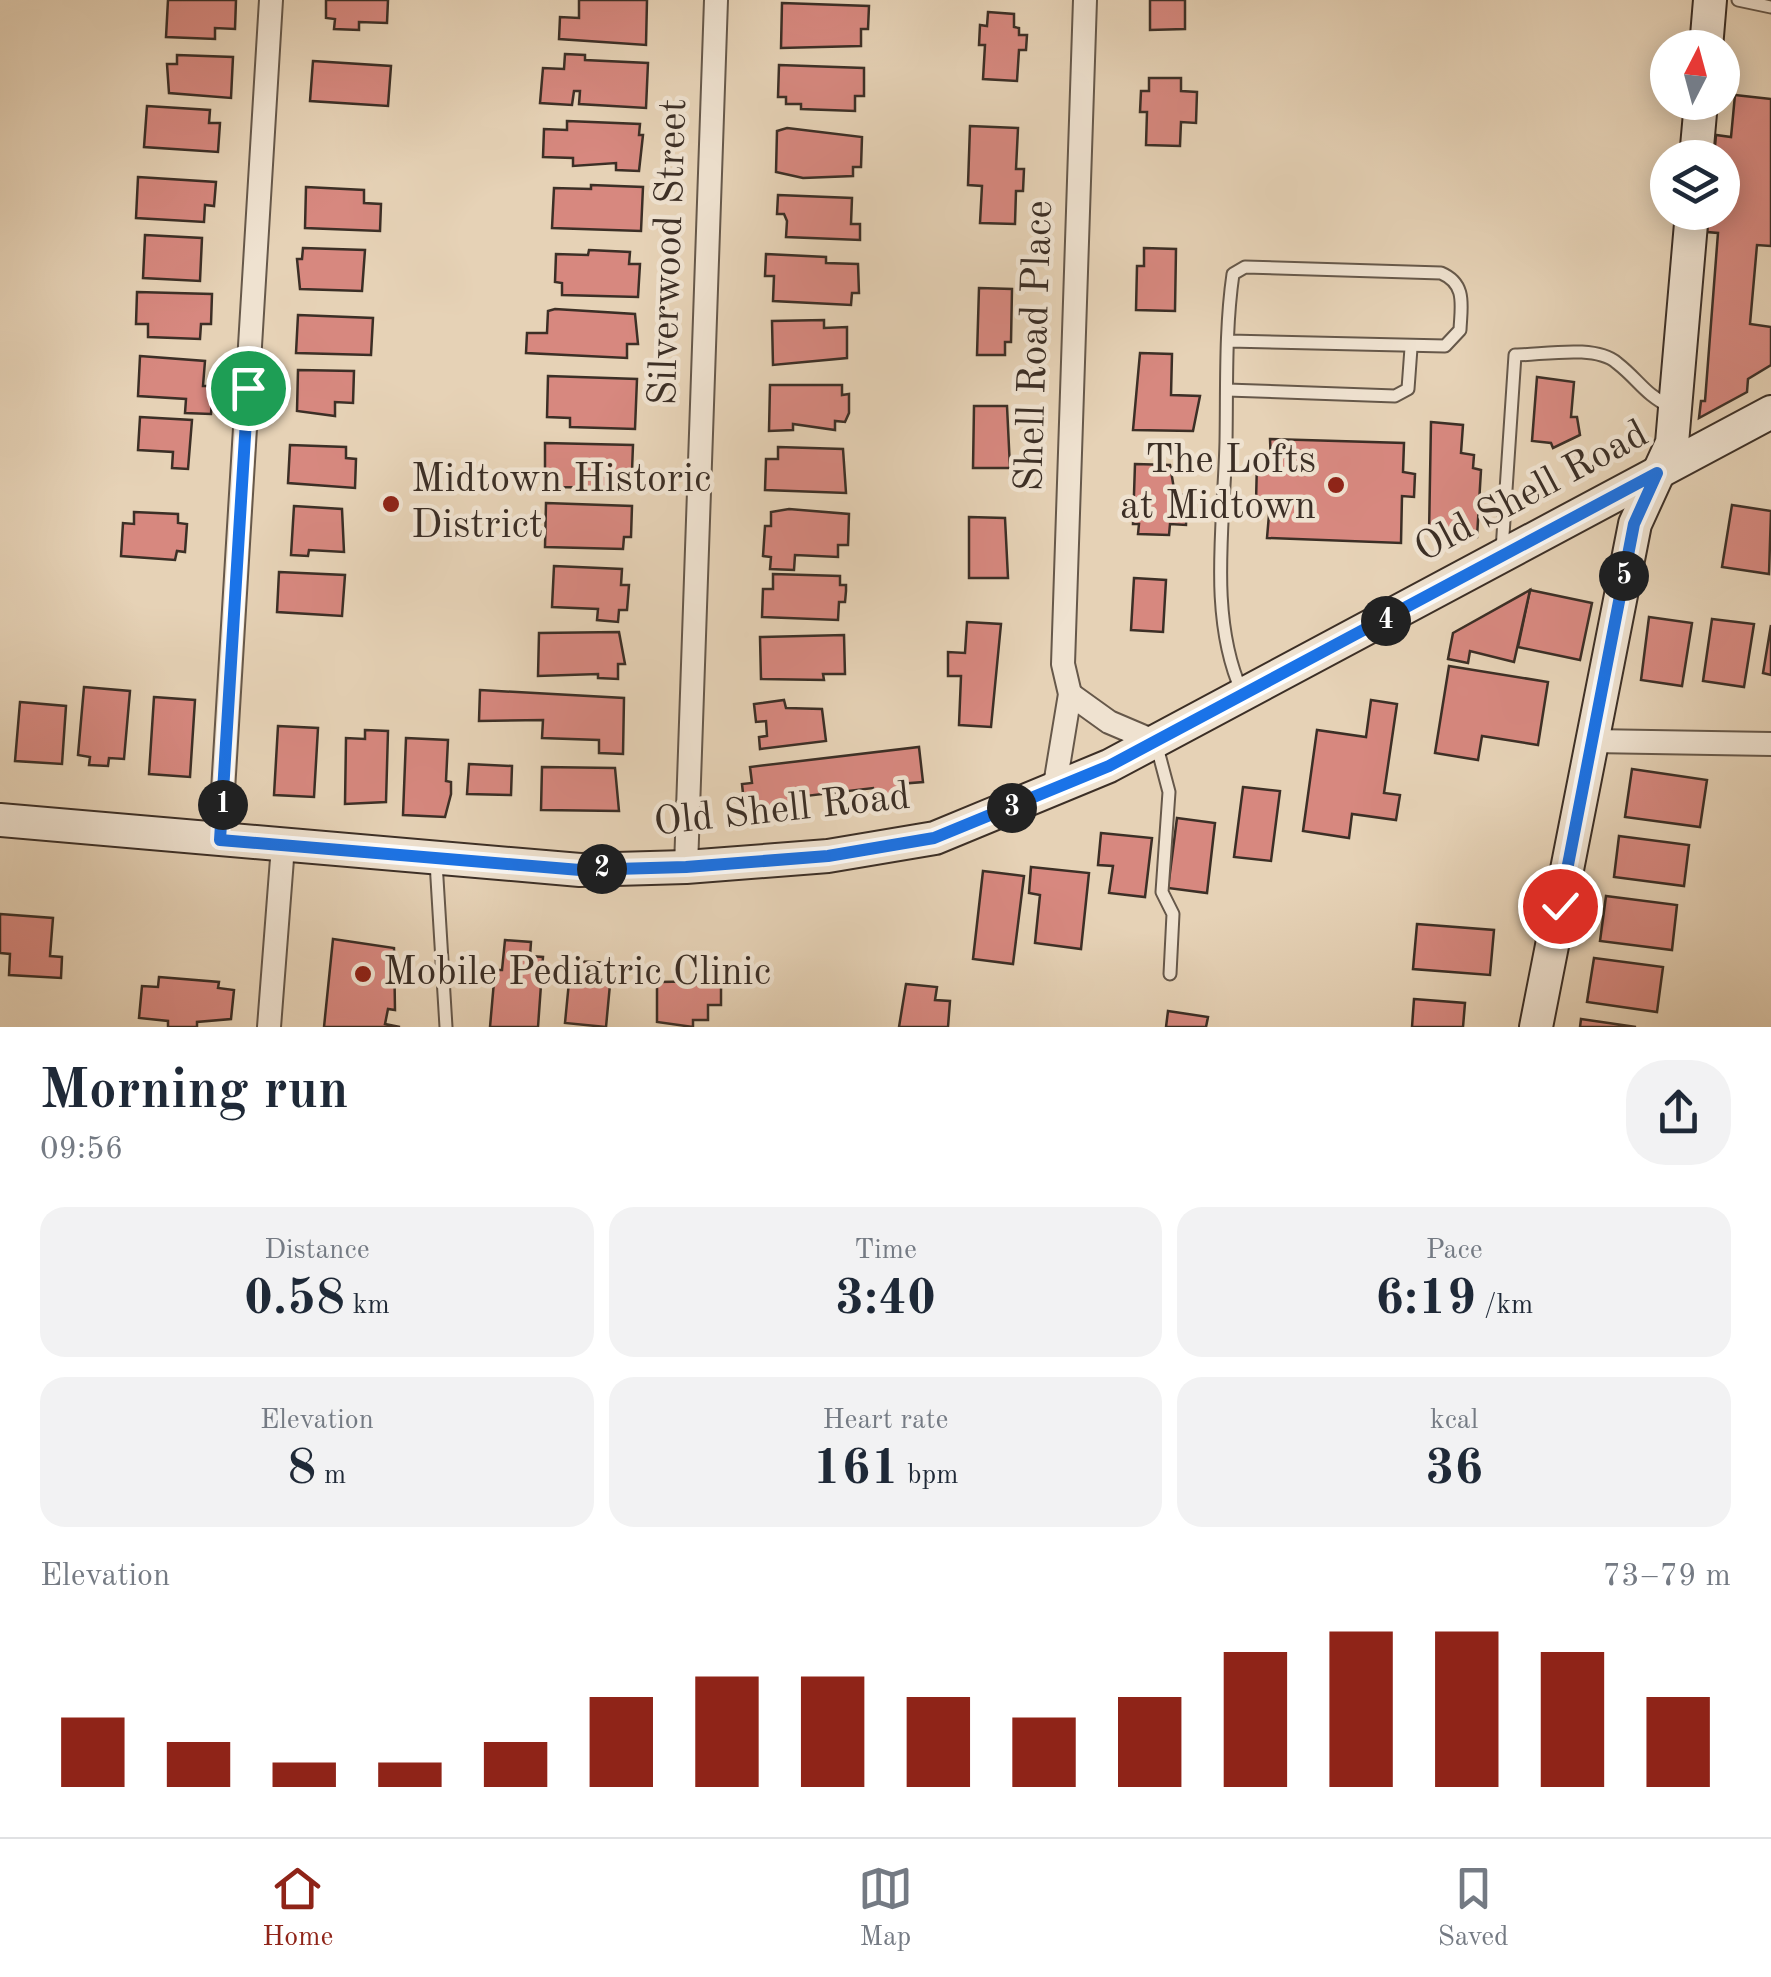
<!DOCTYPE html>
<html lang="en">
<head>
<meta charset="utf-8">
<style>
  body { margin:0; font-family:"Old Standard TT",serif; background:#f2f2f3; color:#1f2937; height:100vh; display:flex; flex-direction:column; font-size:38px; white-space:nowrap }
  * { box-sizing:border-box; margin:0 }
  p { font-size:32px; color:#747a83 }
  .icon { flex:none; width:55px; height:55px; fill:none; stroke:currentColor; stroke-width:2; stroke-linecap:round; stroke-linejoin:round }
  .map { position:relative; height:1027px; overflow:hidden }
  .panel { display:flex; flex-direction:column; background:#fff; flex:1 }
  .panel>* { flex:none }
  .needle { width:65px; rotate:6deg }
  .tools { position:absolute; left:1650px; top:30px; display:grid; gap:20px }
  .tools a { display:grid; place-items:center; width:90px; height:90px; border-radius:50%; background:#fff; box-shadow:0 5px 25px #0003; font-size:50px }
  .pin { position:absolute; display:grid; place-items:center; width:85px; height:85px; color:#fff; margin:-42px; border:5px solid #fff; border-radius:50%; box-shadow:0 2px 10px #0007 }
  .km { position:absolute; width:50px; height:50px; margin:-25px; border-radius:50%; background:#222; color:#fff; font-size:28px; line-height:50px; text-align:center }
  .round { display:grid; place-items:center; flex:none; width:105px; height:105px; border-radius:40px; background:#f2f2f3 }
  .summary { display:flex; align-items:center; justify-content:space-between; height:170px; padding:0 40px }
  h1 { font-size:55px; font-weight:600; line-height:75px }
  .figures { display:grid; grid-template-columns:repeat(3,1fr); gap:15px; height:170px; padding:10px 40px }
  .figures div { display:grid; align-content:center; border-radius:25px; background:#f2f2f3; text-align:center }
  .figures b { font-size:50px; font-weight:600 }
  .figures small { font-size:28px; font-weight:400 }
  .figures p { font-size:28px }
  .chart { height:280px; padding:20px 40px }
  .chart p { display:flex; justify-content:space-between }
  .chart svg { width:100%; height:180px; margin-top:10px; stroke:#8f2418; stroke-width:6 }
  .menu { display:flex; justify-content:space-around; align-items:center; height:140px; border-top:2px solid #e0e1e3; background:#fff; font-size:28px; color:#747a83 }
  .menu a { display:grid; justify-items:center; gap:5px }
  .menu .active { color:#8f2418 }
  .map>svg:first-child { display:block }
  .building { fill:#d7887f; stroke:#3c2f26; stroke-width:2.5 }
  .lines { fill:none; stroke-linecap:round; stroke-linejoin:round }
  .lane-casing { stroke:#66584a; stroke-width:15 }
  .street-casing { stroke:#66584a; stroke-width:26 }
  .secondary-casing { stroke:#3c2f26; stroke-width:36 }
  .lane { stroke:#efe2d0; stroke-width:11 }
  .street { stroke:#efe2d0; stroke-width:22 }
  .secondary { stroke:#efe2d0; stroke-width:32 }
  .route-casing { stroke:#fff; stroke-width:20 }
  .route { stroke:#1a73e8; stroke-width:12 }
  .poi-dot { fill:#8f2418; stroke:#efe2d0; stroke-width:4 }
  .labels { text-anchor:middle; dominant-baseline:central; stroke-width:9; stroke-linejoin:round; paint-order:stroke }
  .street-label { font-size:40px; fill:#3c2f26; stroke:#efe2d0 }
  .poi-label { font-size:40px; fill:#3c2f26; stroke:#efe2d0; text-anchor:start }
</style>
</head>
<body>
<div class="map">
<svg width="1771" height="1027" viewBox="0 0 1771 1027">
  <rect width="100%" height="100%" fill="#e6d2b6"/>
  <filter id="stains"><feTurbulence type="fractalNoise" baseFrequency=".002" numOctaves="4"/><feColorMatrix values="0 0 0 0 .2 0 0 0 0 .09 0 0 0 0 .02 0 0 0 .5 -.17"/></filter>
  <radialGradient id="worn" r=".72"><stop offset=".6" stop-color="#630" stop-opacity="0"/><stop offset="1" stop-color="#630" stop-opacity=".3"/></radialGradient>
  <g class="building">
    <polygon points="168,0 236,0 235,29 215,28 215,39 166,37"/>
    <polygon points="326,0 388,0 387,23 359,22 359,30 334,29 335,19 326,18"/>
    <polygon points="579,0 647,0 646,45 559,39 560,17 579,18"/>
    <polygon points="1150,0 1185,0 1185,29 1150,30"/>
    <polygon points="782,3 869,6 868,29 861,29 861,46 781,48"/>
    <polygon points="988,12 1014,14 1014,27 1019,28 1019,35 1027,35 1026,50 1019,50 1017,81 983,79 985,45 979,45 980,25 987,26"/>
    <polygon points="565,54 585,55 585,60 648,63 646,108 579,104 580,91 574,91 572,105 540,103 543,68 564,69"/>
    <polygon points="177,55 233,57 231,98 169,93 167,64 177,64"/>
    <polygon points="313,61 391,66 388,106 310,101"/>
    <polygon points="779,65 864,68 864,96 855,96 855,111 801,109 801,104 786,104 786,97 778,97"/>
    <polygon points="1149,78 1181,78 1181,91 1197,92 1196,123 1181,122 1180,146 1146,145 1147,112 1140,112 1141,91 1149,91"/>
    <polygon points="1735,95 1771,99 1771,246 1757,245 1750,324 1771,327 1771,365 1748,379 1747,392 1699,418 1701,401 1705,401 1718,233 1707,232 1709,212 1722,212 1722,158 1714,158 1716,135 1731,137"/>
    <polygon points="147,106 210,110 209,123 220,123 218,152 144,147"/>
    <polygon points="567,121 640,124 639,135 643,135 639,171 616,170 616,163 573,166 573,158 543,157 544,129 567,130"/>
    <polygon points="970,126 1018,128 1016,169 1024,169 1023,191 1016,191 1015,224 980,223 982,186 968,185"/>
    <polygon points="787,128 862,137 861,167 853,167 853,176 803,178 776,172 777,131"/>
    <polygon points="138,177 216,182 214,206 205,205 204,222 136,218"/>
    <polygon points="591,185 643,187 641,231 552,228 554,188 591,189"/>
    <polygon points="306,187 364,190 364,203 381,204 380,231 305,228"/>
    <polygon points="778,195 852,198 851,224 860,224 860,240 786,237 787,221 784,214 777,214"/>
    <polygon points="145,235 202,238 200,281 143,278"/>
    <polygon points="303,248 365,250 362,291 300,289 297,259 302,259"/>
    <polygon points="1144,248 1176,249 1175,311 1136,310 1137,266 1144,266"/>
    <polygon points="589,250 630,252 629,264 640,264 638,297 562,295 562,283 555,282 556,254 588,255"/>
    <polygon points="766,254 826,257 826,263 858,264 859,293 852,293 851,305 773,301 774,276 765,276"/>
    <polygon points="979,288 1012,289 1011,342 1005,342 1005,355 977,355"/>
    <polygon points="137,292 212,294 211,324 201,324 200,339 148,337 148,324 136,324"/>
    <polygon points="555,309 635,314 638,344 627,344 627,358 526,353 527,333 547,333 548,311"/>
    <polygon points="298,315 373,318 371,355 296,353"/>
    <polygon points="824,320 824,328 847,327 847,358 773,365 772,321"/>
    <polygon points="1140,353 1172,354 1171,395 1200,396 1193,431 1133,430"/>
    <polygon points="140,356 205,361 203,386 213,386 211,414 185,413 186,399 138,396"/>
    <polygon points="298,370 354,371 353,403 335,402 335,416 297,411"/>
    <polygon points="548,376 637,379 635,429 570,427 570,418 547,417"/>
    <polygon points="1537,377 1574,382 1571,417 1577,417 1580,435 1553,448 1551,443 1532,441"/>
    <polygon points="770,385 842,385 842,395 849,394 849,413 845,422 835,421 835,430 793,424 793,430 769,431"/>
    <polygon points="974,406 1007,406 1010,468 973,468"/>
    <polygon points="140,417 192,420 188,469 172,468 173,452 138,450"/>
    <polygon points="1431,422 1463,425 1461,453 1474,455 1473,468 1481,470 1477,537 1429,535"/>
    <polygon points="1270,439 1404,443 1403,472 1415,474 1414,497 1402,496 1401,543 1267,538 1270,503 1256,502 1257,462 1271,463"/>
    <polygon points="545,443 633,445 632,471 624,471 623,485 610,488 556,487 545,470"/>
    <polygon points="290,445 346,447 346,458 356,459 355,488 288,483"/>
    <polygon points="778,447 843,449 846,493 765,490 766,459 778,459"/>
    <polygon points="1135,464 1170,465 1175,495 1187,495 1186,525 1170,524 1169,535 1138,534 1139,524 1133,524"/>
    <polygon points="546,503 632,506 631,537 624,537 623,549 545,547"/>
    <polygon points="1732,505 1771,511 1769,574 1722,567"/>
    <polygon points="294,506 342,509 344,552 309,550 308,556 291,555"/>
    <polygon points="789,509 849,514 848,545 838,545 838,557 795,555 794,570 770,569 771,557 763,556 765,526 771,526 771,512"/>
    <polygon points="134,512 178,514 178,523 187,524 185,552 177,551 175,560 121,556 123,523 134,524"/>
    <polygon points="969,517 1005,518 1008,578 969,578"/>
    <polygon points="554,566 622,569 621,585 629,585 627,610 619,610 618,622 597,620 598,609 552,607"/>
    <polygon points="279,572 345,575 342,616 277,612"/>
    <polygon points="773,574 840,576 840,585 846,585 846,591 845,602 839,602 838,620 762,617 763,589 773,589"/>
    <polygon points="1134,578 1166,580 1163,632 1131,630"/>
    <polygon points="1530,590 1592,603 1580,660 1518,647"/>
    <polygon points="1530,590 1514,662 1470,651 1468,663 1448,659 1453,633"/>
    <polygon points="1649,617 1692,623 1682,686 1641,680"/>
    <polygon points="1712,619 1754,624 1744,687 1703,681"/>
    <polygon points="967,622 1001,624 991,727 959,725 961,676 948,676 948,652 965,653"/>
    <polygon points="1771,625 1771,675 1763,673"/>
    <polygon points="619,632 625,664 618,664 618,679 598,678 598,674 538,676 539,633"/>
    <polygon points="844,635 845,674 823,674 824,680 761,679 760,637"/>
    <polygon points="1449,666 1548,682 1538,745 1482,736 1478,760 1435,753"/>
    <polygon points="84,687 130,691 124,759 109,758 108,766 89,765 90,757 78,755"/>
    <polygon points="480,690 624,698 623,754 599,753 599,740 542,738 543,720 479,721"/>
    <polygon points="154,697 195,700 190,777 149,774"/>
    <polygon points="784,700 786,708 822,709 826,741 760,749 759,737 767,736 766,721 756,722 754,704"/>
    <polygon points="1371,700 1397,704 1384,793 1400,795 1396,820 1352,814 1349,838 1303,831 1317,730 1366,737"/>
    <polygon points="20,702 66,706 62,764 15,761"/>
    <polygon points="278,726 318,728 314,797 274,795"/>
    <polygon points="365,730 388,731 386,802 345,804 346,738 365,739"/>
    <polygon points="406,738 448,740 446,781 451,782 451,794 445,817 403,815"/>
    <polygon points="919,747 923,782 899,784 900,793 875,796 873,788 805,796 805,801 792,802 793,816 751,821 749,802 744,803 742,784 752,783 750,767"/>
    <polygon points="469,764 512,766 511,795 467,794"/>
    <polygon points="542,767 615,768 619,811 541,810"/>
    <polygon points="1632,769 1707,780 1700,827 1625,817"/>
    <polygon points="1243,787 1280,791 1271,861 1234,857"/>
    <polygon points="1177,818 1215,823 1207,893 1168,888"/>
    <polygon points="1101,833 1152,838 1145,897 1109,893 1113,866 1098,865"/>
    <polygon points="1619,836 1689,845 1684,886 1614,877"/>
    <polygon points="1031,867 1089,873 1081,949 1035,943 1040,895 1029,893"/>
    <polygon points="983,871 1024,876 1013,964 973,959"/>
    <polygon points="1606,896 1677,905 1672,950 1600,941"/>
    <polygon points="0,914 53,918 50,956 62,957 61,978 9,975 10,954 0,953"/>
    <polygon points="1417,924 1494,930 1490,975 1413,969"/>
    <polygon points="333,939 394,948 395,1010 388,1009 385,1024 400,1027 324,1027"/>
    <polygon points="505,940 531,942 530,956 543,957 538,1027 490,1027 495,970 502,970"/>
    <polygon points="1594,958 1663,967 1657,1012 1587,1002"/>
    <polygon points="571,961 612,963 606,1027 565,1023"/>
    <polygon points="159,977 219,982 218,988 234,990 231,1019 197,1022 197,1027 168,1027 168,1021 139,1018 142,986 158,987"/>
    <polygon points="721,981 721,1005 708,1005 708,1020 693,1020 693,1027 657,1022 657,982"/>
    <polygon points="906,984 937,987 935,1000 950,1001 948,1027 899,1027"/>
    <polygon points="1414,999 1465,1003 1463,1027 1412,1027"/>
    <polygon points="1168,1011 1208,1017 1206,1027 1166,1027"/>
    <polygon points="1581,1019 1636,1027 1580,1027"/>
  </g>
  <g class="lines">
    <g class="lane-casing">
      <g id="lane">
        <polyline points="1738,0 1771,7"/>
        <path d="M1229 341 1445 346 1460 330C1461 306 1467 284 1441 273L1245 267 1233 274C1225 329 1227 387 1226 442 1224 523 1208 617 1242 692"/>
        <polyline points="1227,390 1395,396 1408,389 1411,348"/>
        <path d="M1502 550 1515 355C1542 355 1595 344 1617 363 1640 381 1643 393 1672 408"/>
        <polyline points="1156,743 1169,792 1162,892 1173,914 1170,974"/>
        <polyline points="436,862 446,1027"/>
      </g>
    </g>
    <g class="street-casing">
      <g id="street">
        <polyline points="1070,694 1109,722 1156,742"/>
        <polyline points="1592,741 1771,744"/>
        <polyline points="1054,791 1070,694 1063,664 1085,0"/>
        <polyline points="220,840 271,0"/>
        <polyline points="686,867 716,0"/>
        <polyline points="269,1027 283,846"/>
      </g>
    </g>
    <g class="secondary-casing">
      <g id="secondary">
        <polyline points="1706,48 1710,0"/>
        <polyline points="1696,158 1701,102"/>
        <polyline points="0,820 580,870 686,867 828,856 935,838 1109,766 1771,412"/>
        <polyline points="1536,1027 1635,524 1672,443 1692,212"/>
      </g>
    </g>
    <use href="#lane" class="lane"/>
    <use href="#street" class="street"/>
    <use href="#secondary" class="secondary"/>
  </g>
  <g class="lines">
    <g class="route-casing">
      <polyline id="route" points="248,388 220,840 580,870 686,867 828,856 934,838 1109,766 1657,473 1634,524 1560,906"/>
    </g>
    <use href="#route" class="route"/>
  </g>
  <g class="poi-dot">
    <circle cx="1336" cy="485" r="10"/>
    <circle cx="391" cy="504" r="10"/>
    <circle cx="363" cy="974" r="10"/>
  </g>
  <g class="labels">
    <g class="street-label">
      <text transform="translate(670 252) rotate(-88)">Silverwood Street</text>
      <text transform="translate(1036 346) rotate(-88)">Shell Road Place</text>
      <text transform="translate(1532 493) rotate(-28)">Old Shell Road</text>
      <text transform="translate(782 811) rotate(-6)">Old Shell Road</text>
    </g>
    <g class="poi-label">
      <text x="1316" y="462" text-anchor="end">The Lofts<tspan x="1316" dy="46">at Midtown</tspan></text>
      <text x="411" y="481">Midtown Historic<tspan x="411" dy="46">District</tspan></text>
      <text x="383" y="974">Mobile Pediatric Clinic</text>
    </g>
  </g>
  <rect width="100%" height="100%" filter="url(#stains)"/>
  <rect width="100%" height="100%" fill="url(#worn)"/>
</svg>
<div class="tools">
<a><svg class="needle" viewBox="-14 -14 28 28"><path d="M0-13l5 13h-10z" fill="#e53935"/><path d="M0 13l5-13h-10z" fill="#747a83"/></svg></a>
<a><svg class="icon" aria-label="layers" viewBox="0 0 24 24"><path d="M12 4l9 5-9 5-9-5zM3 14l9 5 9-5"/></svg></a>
</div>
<div class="pin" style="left:248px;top:388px;background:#1e9e55"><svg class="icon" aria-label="arrive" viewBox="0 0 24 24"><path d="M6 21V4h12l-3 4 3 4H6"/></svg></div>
<div class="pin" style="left:1560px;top:906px;background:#d93025"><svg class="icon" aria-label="check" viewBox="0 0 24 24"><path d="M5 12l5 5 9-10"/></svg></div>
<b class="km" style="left:223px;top:805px">1</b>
<b class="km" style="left:602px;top:869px">2</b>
<b class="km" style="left:1012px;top:808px">3</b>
<b class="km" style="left:1386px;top:621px">4</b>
<b class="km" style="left:1624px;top:576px">5</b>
</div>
<section class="panel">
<div class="summary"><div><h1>Morning run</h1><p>09:56</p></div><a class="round"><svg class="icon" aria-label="share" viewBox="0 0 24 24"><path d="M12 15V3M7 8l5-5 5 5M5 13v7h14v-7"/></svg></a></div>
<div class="figures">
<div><p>Distance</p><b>0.58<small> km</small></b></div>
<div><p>Time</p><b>3:40</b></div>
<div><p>Pace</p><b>6:19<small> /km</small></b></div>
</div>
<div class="figures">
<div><p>Elevation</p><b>8<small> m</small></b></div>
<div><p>Heart rate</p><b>161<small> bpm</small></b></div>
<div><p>kcal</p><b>36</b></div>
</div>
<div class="chart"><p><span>Elevation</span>73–79 m</p>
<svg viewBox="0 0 160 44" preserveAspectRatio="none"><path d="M5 44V27M15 44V33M25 44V38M35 44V38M45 44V33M55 44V22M65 44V17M75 44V17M85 44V22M95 44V27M105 44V22M115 44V11M125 44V6M135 44V6M145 44V11M155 44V22"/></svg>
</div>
</section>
<nav class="menu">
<a class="active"><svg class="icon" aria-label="home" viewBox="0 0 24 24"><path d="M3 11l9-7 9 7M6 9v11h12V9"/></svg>Home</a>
<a><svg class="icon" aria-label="map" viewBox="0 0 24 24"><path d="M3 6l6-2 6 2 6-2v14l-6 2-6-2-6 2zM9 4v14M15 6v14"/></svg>Map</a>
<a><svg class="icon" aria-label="saved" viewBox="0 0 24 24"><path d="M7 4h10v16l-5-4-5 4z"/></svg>Saved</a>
</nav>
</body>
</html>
